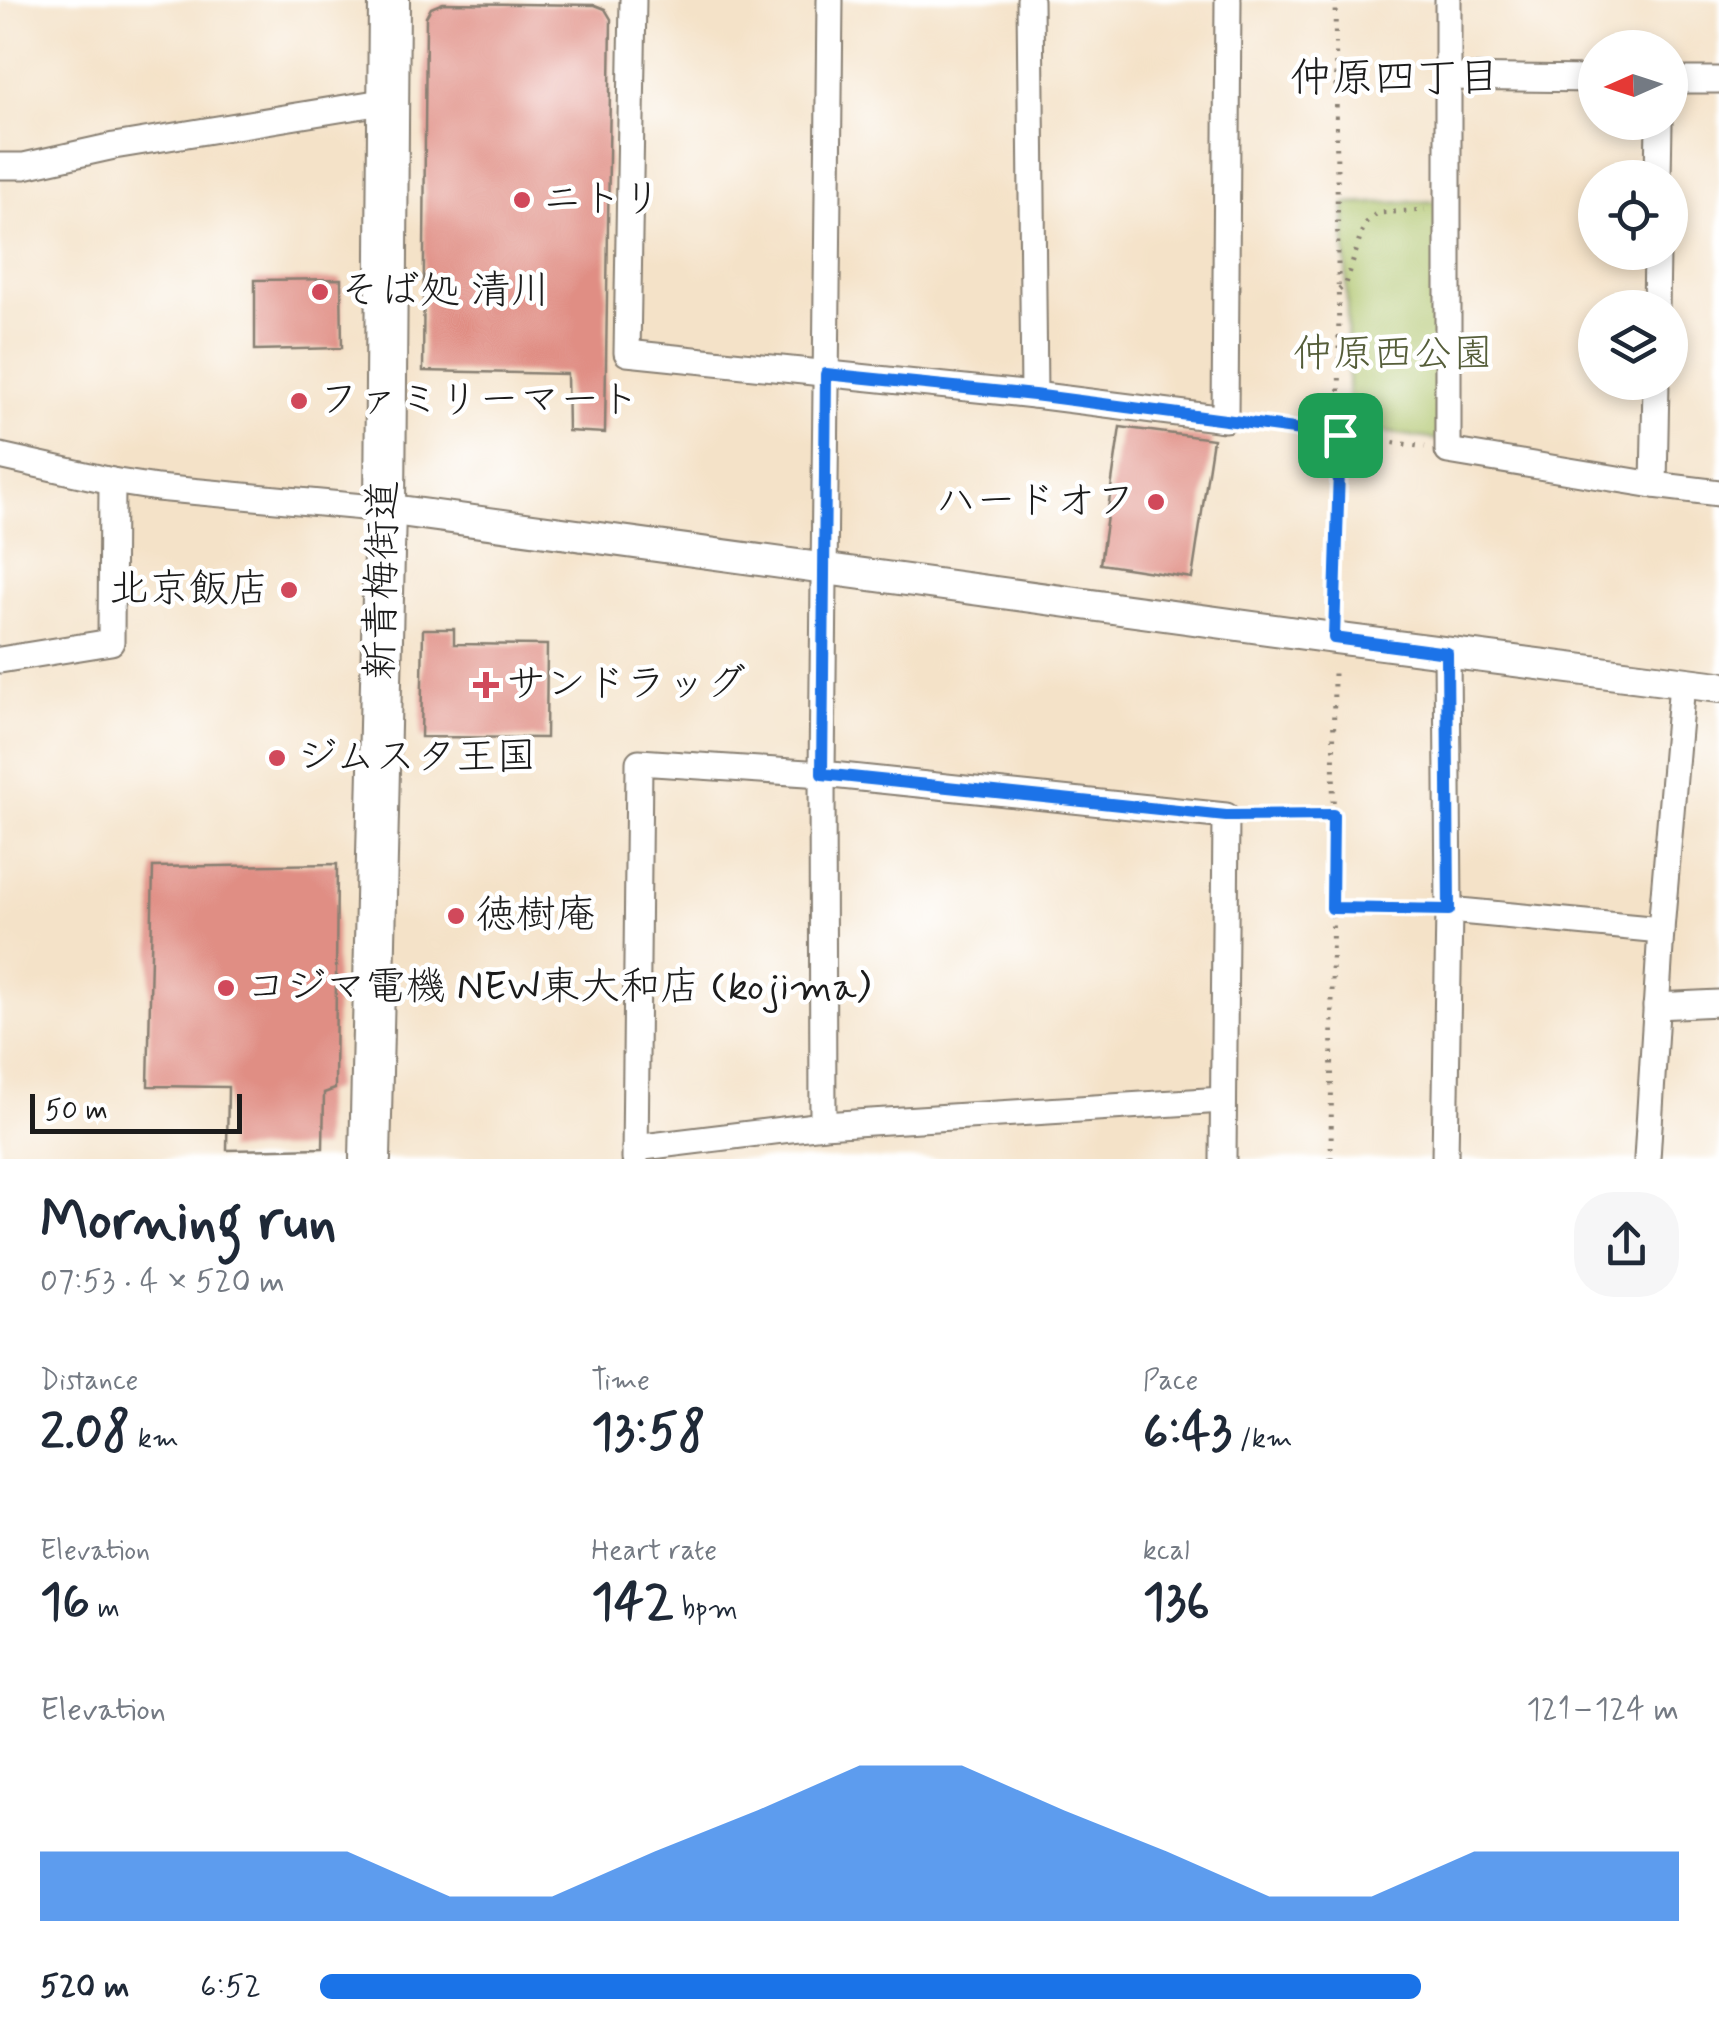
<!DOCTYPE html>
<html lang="en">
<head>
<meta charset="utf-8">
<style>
  body { margin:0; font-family:Mynerve,"Klee One",sans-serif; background:#f6f6f7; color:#1f2937; height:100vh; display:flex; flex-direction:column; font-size:38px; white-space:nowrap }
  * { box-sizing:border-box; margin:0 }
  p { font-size:32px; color:#747a83 }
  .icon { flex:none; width:55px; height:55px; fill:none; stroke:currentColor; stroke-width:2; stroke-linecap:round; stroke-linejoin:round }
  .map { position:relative; height:1159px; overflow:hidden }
  .details { display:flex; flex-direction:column; background:#fff; flex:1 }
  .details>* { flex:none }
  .needle { width:65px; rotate:267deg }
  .controls { position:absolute; left:1578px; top:30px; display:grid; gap:20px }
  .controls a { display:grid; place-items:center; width:110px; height:110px; border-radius:50%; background:#fff; box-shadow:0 5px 15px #0003; font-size:50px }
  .scale { position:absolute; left:30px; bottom:25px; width:212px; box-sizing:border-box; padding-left:10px; border:5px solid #1c1c1c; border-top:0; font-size:28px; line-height:35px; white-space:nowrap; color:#1c1c1c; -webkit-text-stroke:8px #fff; paint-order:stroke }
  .pin { position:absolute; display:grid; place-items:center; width:85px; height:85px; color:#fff; margin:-42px; border-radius:20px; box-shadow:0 5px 15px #0006 }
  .round { display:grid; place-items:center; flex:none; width:105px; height:105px; border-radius:40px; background:#f6f6f7 }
  .headline { display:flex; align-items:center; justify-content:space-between; height:170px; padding:0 40px }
  h1 { font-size:55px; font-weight:700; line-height:75px }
  .metrics { display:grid; grid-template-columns:repeat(3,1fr); gap:15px; height:170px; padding:10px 40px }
  .metrics div { display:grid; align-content:center }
  .metrics b { font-size:50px; font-weight:700 }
  .metrics small { font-size:28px; font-weight:400 }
  .metrics p { font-size:28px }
  .chart { height:280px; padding:20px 40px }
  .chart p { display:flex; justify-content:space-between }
  .chart svg { width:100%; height:180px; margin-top:10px; fill:#1a73e8; opacity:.7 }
  ul { padding:0 40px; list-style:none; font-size:32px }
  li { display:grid; grid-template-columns:160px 120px 1fr; align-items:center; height:75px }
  li i { height:25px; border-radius:12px; background:#1a73e8 }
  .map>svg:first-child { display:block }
  .green { fill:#acc266; stroke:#646f41; stroke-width:2.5 }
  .building { fill:#e08e84 }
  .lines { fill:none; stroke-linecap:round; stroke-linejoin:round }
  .minor-casing { stroke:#887f72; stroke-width:29 }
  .tertiary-casing { stroke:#887f72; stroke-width:34 }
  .primary-casing { stroke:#887f72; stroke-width:44 }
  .path { stroke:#887f72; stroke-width:5; stroke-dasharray:2.5 8; stroke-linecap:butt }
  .minor { stroke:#fff; stroke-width:25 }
  .tertiary { stroke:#fff; stroke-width:30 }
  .primary { stroke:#fff; stroke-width:40 }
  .route-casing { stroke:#fff; stroke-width:20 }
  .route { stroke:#1a73e8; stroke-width:12 }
  .poi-dot { fill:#d1495b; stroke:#fff; stroke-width:4 }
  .labels { text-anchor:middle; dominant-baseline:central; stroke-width:9; stroke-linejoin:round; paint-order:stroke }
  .poi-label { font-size:40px; fill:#1c1c1c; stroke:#fff; text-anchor:start }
  .park-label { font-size:40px; fill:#565e3a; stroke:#fff }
  .street-label { font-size:40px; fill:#1c1c1c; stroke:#fff }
  .neighbourhood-label { font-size:42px; fill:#1c1c1c; stroke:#fff }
</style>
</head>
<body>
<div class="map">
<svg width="1719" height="1159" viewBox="0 0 1719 1159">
  <rect width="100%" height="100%" fill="#fff"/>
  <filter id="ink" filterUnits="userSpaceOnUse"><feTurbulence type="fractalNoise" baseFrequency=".01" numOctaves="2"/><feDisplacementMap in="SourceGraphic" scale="20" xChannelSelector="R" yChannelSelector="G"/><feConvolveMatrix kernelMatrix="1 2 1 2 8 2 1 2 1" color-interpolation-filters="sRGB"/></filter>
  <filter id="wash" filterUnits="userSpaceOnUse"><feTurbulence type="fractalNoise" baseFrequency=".0048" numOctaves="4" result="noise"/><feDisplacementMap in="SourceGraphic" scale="40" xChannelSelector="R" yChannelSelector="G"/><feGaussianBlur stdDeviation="2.25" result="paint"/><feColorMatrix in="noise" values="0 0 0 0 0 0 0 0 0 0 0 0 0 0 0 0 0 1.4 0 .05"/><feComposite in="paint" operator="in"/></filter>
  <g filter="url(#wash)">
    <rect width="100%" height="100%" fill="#f4e2c8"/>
    <polygon class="green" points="1439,201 1438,440 1349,427 1345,204"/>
    <g id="blocks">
      <g class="building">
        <polygon points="443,3 595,5 605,9 611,19 605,433 568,431 567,374 423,371 426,17 431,8"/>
        <polygon points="341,279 342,348 255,350 255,280"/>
        <polygon points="1120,427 1213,439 1192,578 1100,564"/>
        <polygon points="423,629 454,629 454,644 547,645 546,738 421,737"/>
        <polygon points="337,864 335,1089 324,1093 323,1148 227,1150 228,1087 148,1086 153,867"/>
      </g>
    </g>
  </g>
  <g filter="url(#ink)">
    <use href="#blocks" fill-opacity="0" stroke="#887f72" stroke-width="2.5"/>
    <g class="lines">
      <g class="minor-casing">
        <g id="minor">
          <polyline points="633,0 627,353 1034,395 1225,419 1228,0"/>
          <polyline points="1030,0 1034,395"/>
          <polyline points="1448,0 1448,451 1654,485 1719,493"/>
          <polyline points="1449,77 1595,79"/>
          <polyline points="1670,80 1719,80"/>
          <polyline points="0,166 24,166 114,146 388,101"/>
          <polyline points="1658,178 1659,122"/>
          <polyline points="1656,308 1657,252"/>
          <polyline points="0,456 112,481 157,488 385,509"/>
          <polyline points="1654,485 1656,382"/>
          <polyline points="0,660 111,642 112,481"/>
          <polyline points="1449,910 1661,930"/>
          <polyline points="1656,1006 1719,1003"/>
          <polyline points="823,1125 822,774 830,0"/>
          <polyline points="635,1148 823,1125 1223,1100"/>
          <polyline points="635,1159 639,762 822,774 1226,816 1223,1159"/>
          <polyline points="1445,1159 1449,910 1447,653"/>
          <polyline points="1647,1159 1661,930 1682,683"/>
        </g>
      </g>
      <g class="tertiary-casing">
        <polyline id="tertiary" points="385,509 1334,638 1719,687"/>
      </g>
      <g class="primary-casing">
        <polyline id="primary" points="370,1159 385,509 389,0"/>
      </g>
      <g class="path">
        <polyline points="1335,0 1340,435 1335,611"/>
        <polyline points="1339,290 1346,284 1364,225 1377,213 1425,210"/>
        <polyline points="1248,422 1425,447"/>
        <polyline points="1249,816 1333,815"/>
        <polyline points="1332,908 1424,910"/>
        <polyline points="1331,1159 1334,667"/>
      </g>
      <use href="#minor" class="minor"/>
      <use href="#tertiary" class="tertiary"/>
      <use href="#primary" class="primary"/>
    </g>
  </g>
  <g class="lines" filter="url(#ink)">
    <g class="route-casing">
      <polygon id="route" points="826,374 1034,395 1340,435 1334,638 1447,653 1449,910 1332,908 1333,815 1226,816 822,774"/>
    </g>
    <use href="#route" class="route"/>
  </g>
  <g class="poi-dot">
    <circle cx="522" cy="200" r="10"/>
    <circle cx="320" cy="292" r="10"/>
    <circle cx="299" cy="401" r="10"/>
    <circle cx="1156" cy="502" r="10"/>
    <circle cx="289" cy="590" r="10"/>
    <path d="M481 670h10v10h10v10h-10v10h-10v-10h-10v-10h10z"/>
    <circle cx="277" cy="758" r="10"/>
    <circle cx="456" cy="916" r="10"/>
    <circle cx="226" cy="988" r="10"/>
  </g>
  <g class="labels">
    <g class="poi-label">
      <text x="542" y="200">ニトリ</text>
      <text x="340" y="292">そば処 清川</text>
      <text x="319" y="401">ファミリーマート</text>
      <text x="1136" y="502" text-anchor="end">ハードオフ</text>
      <text x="269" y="590" text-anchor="end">北京飯店</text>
      <text x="506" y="685">サンドラッグ</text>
      <text x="297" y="758">ジムスタ王国</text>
      <text x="476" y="916">徳樹庵</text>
      <text x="246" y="988">コジマ電機 NEW東大和店 (kojima)</text>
    </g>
    <g class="park-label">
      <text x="1393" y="355">仲原西公園</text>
    </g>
    <g class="street-label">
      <text transform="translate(383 580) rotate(-89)">新青梅街道</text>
    </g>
    <g class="neighbourhood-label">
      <text x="1395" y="79">仲原四丁目</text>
    </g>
  </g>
</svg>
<div class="controls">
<a><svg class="needle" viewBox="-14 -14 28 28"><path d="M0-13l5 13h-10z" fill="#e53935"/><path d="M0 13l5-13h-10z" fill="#747a83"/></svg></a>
<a><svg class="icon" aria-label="locate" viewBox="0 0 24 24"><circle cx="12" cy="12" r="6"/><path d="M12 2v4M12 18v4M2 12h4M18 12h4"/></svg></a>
<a><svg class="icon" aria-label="layers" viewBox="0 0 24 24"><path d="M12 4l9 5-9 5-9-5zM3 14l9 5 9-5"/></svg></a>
</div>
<div class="scale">50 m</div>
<div class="pin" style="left:1340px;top:435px;background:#1e9e55"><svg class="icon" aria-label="arrive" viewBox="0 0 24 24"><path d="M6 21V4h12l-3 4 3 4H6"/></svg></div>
</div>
<section class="details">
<div class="headline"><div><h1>Morning run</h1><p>07:53 · 4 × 520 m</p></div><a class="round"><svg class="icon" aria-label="share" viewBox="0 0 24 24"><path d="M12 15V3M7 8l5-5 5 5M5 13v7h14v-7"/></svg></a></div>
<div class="metrics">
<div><p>Distance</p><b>2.08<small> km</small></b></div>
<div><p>Time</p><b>13:58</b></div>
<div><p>Pace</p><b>6:43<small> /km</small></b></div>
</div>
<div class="metrics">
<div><p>Elevation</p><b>16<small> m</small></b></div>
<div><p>Heart rate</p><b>142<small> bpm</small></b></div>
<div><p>kcal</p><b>136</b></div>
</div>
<div class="chart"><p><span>Elevation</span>121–124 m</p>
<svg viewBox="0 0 160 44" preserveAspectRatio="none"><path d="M0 44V27L10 27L20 27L30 27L40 38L50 38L60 27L70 17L80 6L90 6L100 17L110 27L120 38L130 38L140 27L150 27L160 27V44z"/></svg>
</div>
<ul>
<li><b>520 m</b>6:52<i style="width:81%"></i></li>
</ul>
</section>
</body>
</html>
